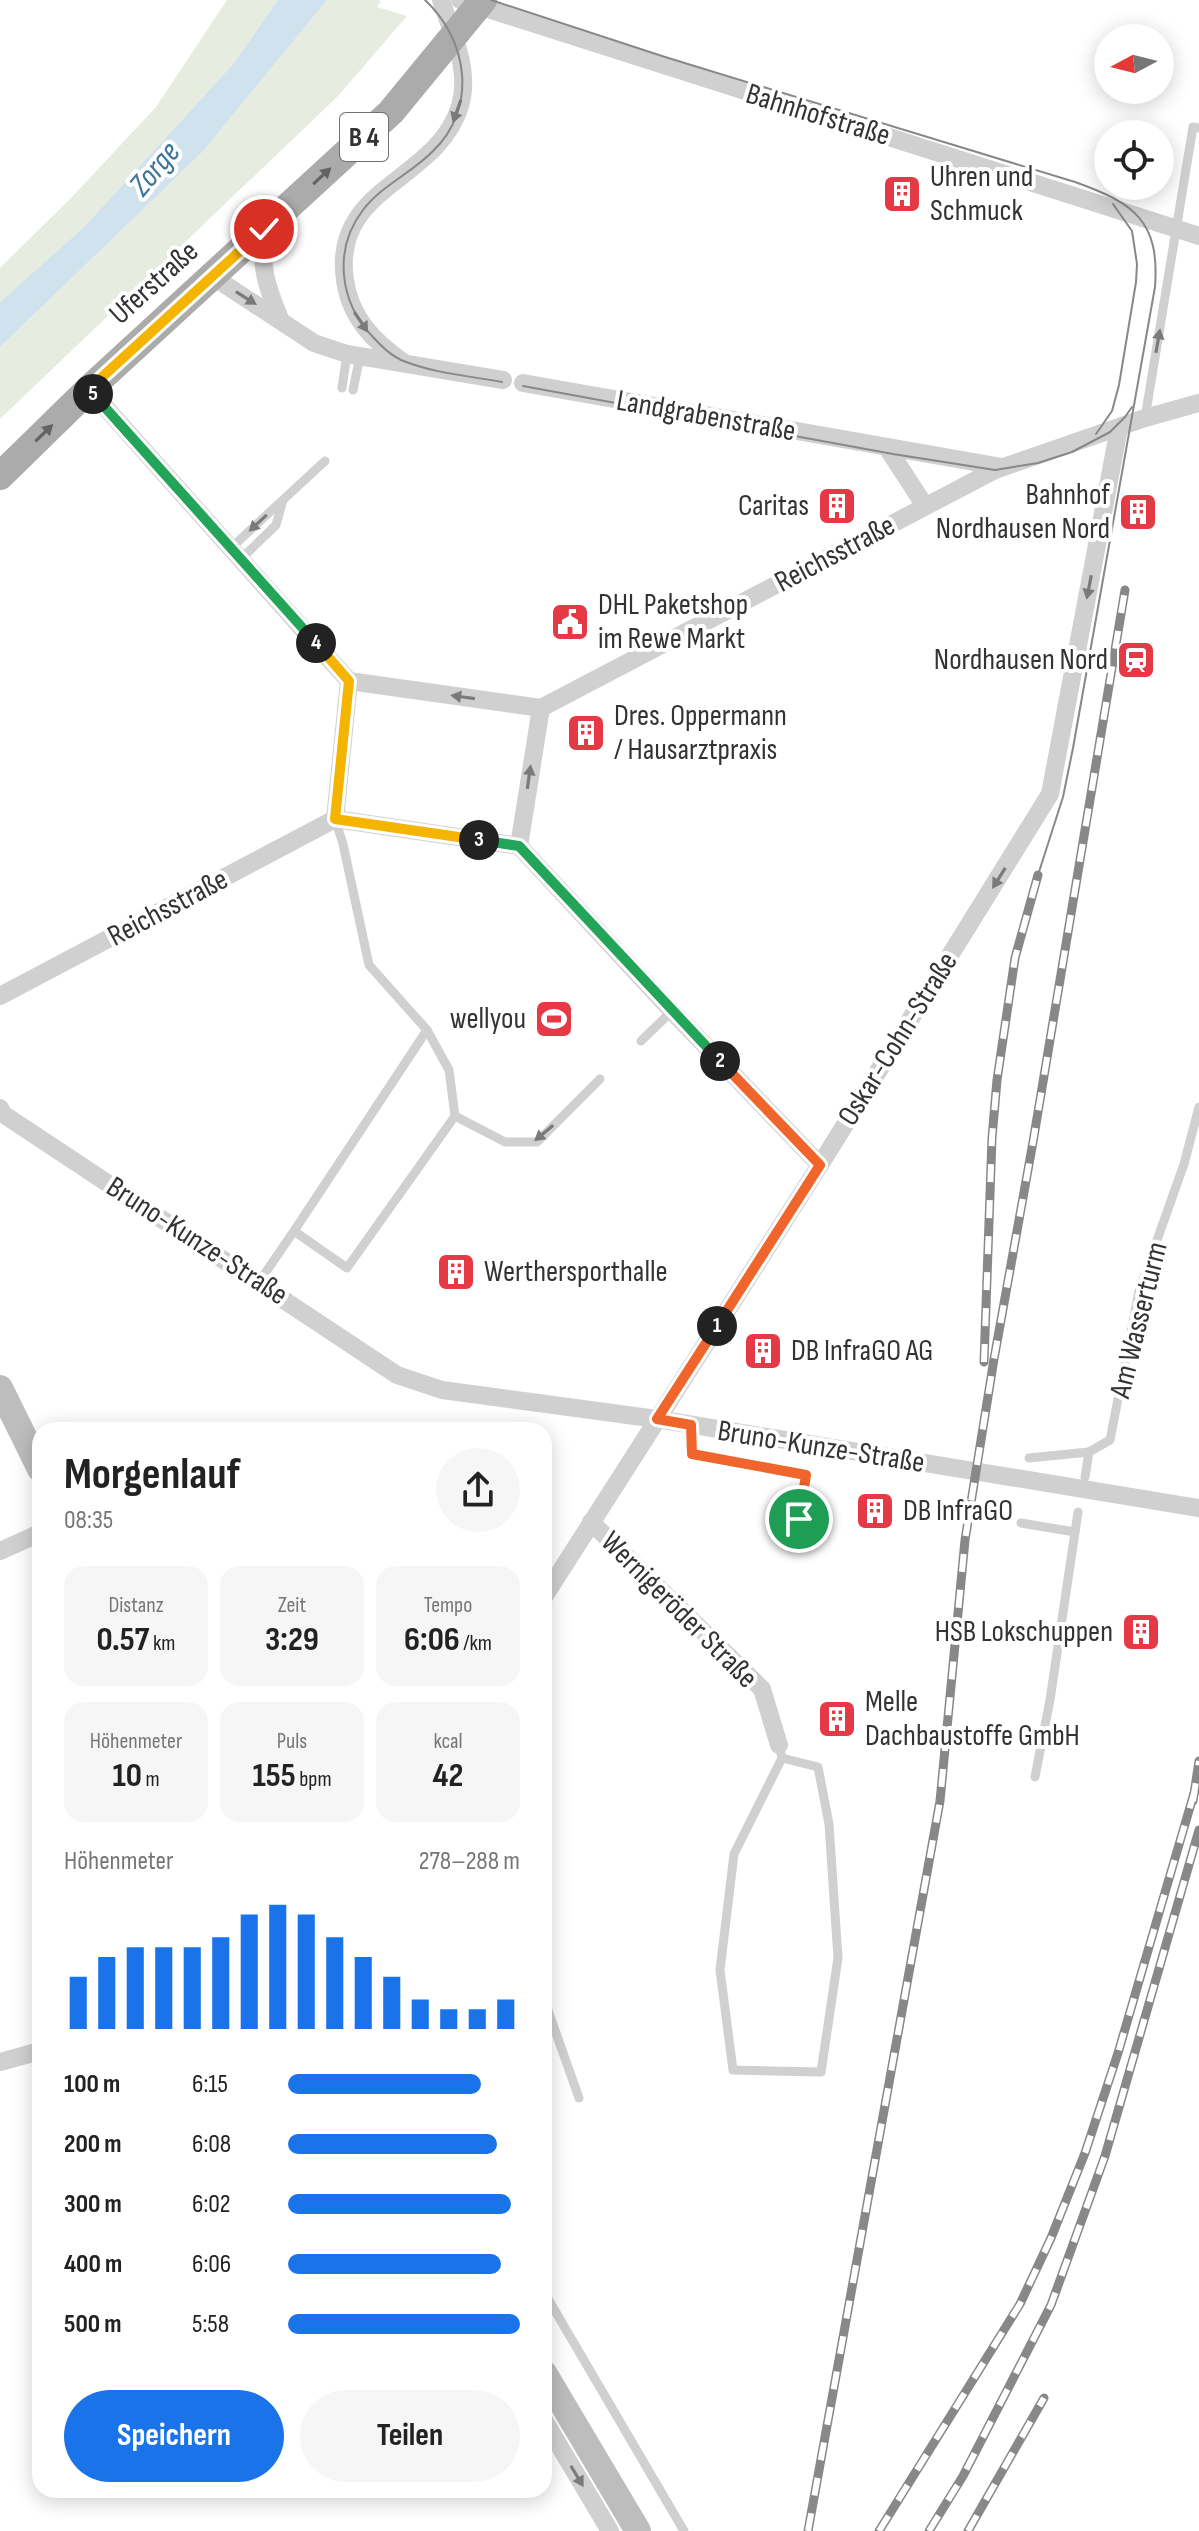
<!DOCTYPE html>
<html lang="de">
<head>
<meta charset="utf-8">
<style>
  body { margin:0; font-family:"Sofia Sans Condensed",sans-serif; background:#f6f6f6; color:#222; height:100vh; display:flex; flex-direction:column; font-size:30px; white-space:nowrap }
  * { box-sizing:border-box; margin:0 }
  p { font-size:26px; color:#767676 }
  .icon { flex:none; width:44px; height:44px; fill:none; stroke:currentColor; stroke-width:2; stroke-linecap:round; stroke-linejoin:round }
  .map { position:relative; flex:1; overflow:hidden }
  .drawer { position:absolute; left:32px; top:1422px; width:520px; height:1076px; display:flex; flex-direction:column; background:#fff; border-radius:24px; box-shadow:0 4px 20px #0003 }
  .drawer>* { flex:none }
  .needle { width:52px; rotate:263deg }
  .fabs { position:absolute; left:1094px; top:24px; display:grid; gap:16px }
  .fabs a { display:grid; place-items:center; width:80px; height:80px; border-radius:50%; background:#fff; box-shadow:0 4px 20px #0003; font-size:40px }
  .pin { position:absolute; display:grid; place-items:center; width:68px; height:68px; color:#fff; margin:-34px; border:4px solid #fff; border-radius:50%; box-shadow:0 2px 8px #0007 }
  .km { position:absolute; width:40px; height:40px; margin:-20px; border-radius:50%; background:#222; color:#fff; font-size:22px; line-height:40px; text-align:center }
  .round { display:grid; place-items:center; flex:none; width:84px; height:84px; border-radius:42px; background:#f6f6f6 }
  .overview { display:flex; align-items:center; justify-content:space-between; height:136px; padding:0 32px }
  h1 { font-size:44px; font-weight:700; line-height:60px }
  .metrics { display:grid; grid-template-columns:repeat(3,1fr); gap:12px; height:136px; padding:8px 32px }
  .metrics div { display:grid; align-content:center; border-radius:20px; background:#f6f6f6; text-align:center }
  .metrics b { font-size:34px; font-weight:700 }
  .metrics small { font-size:22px; font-weight:400 }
  .metrics p { font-size:22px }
  .chart { height:224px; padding:16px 32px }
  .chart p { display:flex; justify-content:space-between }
  .chart svg { width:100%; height:144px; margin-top:8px; stroke:#1a73e8; stroke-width:6 }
  .button { display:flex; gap:16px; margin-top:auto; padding:16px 32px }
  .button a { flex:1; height:92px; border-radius:48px; background:#1a73e8; color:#fff; font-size:32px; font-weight:700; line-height:92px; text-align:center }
  .button a+a { background:#f6f6f6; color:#222 }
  ul { padding:0 32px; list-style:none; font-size:26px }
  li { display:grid; grid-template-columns:128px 96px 1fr; align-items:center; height:60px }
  li i { height:20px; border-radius:10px; background:#1a73e8 }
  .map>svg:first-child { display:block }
  .green { fill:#e6ecdf }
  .water { fill:#cfe2ee }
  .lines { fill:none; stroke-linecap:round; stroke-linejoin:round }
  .lane { stroke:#d0d0d0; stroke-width:9 }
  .street { stroke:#d0d0d0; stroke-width:18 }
  .secondary { stroke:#bdbdbd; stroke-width:26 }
  .primary { stroke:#ababab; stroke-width:28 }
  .tram { stroke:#888; stroke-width:2 }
  .rail-casing { stroke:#888; stroke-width:9 }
  .rail { stroke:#fff; stroke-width:6; stroke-dasharray:18; stroke-linecap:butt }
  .oneway { fill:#7a7a7a }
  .oneway2 { fill:#636363 }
  .split-1-casing { stroke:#fff; stroke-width:16 }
  .split-2-casing { stroke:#fff; stroke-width:16 }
  .split-3-casing { stroke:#fff; stroke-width:16 }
  .split-4-casing { stroke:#fff; stroke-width:16 }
  .split-5-casing { stroke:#fff; stroke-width:16 }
  .split-6-casing { stroke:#fff; stroke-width:16 }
  .split-1 { stroke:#f0652b; stroke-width:10 }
  .split-2 { stroke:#f0652b; stroke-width:10 }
  .split-3 { stroke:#22a559; stroke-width:10 }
  .split-4 { stroke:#f5b400; stroke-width:10 }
  .split-5 { stroke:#22a559; stroke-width:10 }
  .split-6 { stroke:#f5b400; stroke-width:10 }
  .labels { text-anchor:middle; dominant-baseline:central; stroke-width:8; stroke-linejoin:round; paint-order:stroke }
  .shield { fill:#fff; stroke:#707070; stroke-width:2 }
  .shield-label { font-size:28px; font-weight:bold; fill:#333 }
  .street-label { font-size:30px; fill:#333; stroke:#fff }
  .poi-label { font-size:30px; fill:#333; stroke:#fff; text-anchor:start }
  .water-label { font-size:32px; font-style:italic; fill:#3f7597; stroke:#fff }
</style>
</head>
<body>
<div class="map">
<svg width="1199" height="2531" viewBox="0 0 1199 2531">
  <rect width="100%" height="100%" fill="#fff"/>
  <g class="green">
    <polygon points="227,0 278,0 234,63 85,226 0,302 0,268 72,197 156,107"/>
    <polygon points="327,0 377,0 381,1 377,7 407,16 338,96 0,419 0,347 201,152"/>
  </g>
  <polygon class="water" points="278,0 327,0 202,152 0,347 0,302 85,226 234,63"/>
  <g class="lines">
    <g class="lane">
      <polyline points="342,388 347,354"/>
      <polyline points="353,390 360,356"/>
      <polyline points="1145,418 1193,127 1199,128"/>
      <polyline points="232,547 325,461"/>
      <polyline points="242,558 276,525 283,500"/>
      <polyline points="641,1041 672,1011"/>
      <polyline points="455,1116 505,1142 537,1142 600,1079"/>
      <polyline points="294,1231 427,1030"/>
      <polyline points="259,1282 294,1231 347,1268 455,1116 449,1070 427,1030 369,965 343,844 335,819"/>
      <polyline points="691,1425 692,1454 806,1475 799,1519"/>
      <polyline points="1029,1458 1089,1452"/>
      <polyline points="1085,1477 1089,1452 1110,1440 1139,1291 1184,1164 1199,1107"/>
      <polyline points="1021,1523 1075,1532"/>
      <polyline points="779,1745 782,1758 734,1854 720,1970 733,2070 821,2072 838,1958 829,1824 818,1767 782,1758"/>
      <polyline points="1035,1777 1050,1700 1078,1512"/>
      <polyline points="544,1999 579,2098"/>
      <polyline points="544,2292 684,2531"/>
    </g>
    <g class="street">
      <polyline points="460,0 1199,236"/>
      <path d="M264 229C260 266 266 285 280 319"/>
      <polyline points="212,276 314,343 347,354 503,380"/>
      <path d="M403 362C373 341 350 317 345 280 331 186 437 182 460 106 471 69 452 35 441 0"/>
      <polyline points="523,383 1002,467"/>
      <polyline points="89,389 349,681"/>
      <polyline points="888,449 925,506"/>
      <polyline points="349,681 541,708"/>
      <polyline points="541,708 995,470 1145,418 1199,403"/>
      <polyline points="335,819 519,846"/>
      <polyline points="335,819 349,681"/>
      <polyline points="519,846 672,1011 820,1165"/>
      <polyline points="519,846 541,708"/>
      <polyline points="0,996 335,819"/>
      <polyline points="0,1108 3,1114 397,1375 442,1390 657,1419 1199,1508"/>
      <polyline points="591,1522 762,1689 779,1745"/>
      <polyline points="0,1551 40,1533"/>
      <polyline points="544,1597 820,1165 1050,794 1119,428"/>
      <polyline points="0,2062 40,2051"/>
      <polyline points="544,2420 610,2531"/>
    </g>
    <g class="secondary">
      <polyline points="0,1388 40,1469"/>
      <polyline points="544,2373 638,2531"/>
    </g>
    <polyline class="primary" points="0,476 89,389 391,112 483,0"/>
    <g class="tram">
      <path d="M425 0C468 40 478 108 433 151 412 173 382 185 363 210 333 249 339 302 373 337 381 346 390 355 401 360 432 373 469 376 502 382"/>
      <path d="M491 0 665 57 1075 182C1134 203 1160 221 1155 287L1073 748 1063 797 1038 875"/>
      <polyline points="523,386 893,454 995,470 1038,463 1072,452 1110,432 1125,417 1132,407"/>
      <polyline points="1096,434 1112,411 1119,385 1136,282 1137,264 1132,231 1113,204"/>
    </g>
    <g class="rail-casing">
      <g id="rail">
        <polyline points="984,1362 992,1138 997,1080 1015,958 1038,875"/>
        <polyline points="1193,1801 1199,1761"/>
        <polyline points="808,2531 940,1801 965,1540 994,1359 1033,1142 1125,590"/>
        <polyline points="879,2531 1020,2304 1051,2238 1085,2153 1118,2053 1195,1790"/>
        <polyline points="929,2531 963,2476 1051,2305 1105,2156 1199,1830"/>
        <polyline points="968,2531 1044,2398"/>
      </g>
    </g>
    <use href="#rail" class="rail"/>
  </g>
  <defs><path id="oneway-solid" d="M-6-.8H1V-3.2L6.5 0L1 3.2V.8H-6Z" transform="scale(2)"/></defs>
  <g class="oneway">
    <use href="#oneway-solid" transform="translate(457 111) rotate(109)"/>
    <use href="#oneway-solid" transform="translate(246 298) rotate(32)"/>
    <use href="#oneway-solid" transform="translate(361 322) rotate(56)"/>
    <use href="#oneway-solid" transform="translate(1158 341) rotate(-80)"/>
    <use href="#oneway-solid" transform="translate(258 523) rotate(137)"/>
    <use href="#oneway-solid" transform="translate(1089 587) rotate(101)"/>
    <use href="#oneway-solid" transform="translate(463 697) rotate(-172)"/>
    <use href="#oneway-solid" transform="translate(529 777) rotate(-82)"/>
    <use href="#oneway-solid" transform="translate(999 878) rotate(122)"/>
    <use href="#oneway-solid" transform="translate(544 1133) rotate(140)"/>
    <use href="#oneway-solid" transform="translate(577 2476) rotate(59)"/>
  </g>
  <g class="oneway2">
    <use href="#oneway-solid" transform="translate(322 176) rotate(-43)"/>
    <use href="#oneway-solid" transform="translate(44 433) rotate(-44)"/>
  </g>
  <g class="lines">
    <g class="split-1-casing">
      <polyline id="split-1" points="717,1326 657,1419 691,1425 692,1454 806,1475 799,1519"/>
    </g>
    <g class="split-2-casing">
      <polyline id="split-2" points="717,1326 820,1165 720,1061"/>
    </g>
    <g class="split-3-casing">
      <polyline id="split-3" points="479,840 519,846 720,1061"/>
    </g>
    <g class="split-4-casing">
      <polyline id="split-4" points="316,643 349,681 335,819 479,840"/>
    </g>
    <g class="split-5-casing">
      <polyline id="split-5" points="93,394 316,643"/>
    </g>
    <g class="split-6-casing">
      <polyline id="split-6" points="93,394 89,389 264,229"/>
    </g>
    <use href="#split-1" class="split-1"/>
    <use href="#split-2" class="split-2"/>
    <use href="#split-3" class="split-3"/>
    <use href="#split-4" class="split-4"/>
    <use href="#split-5" class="split-5"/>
    <use href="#split-6" class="split-6"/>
  </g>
  <defs>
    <g id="building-square" transform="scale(2)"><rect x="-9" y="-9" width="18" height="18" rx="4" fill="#e63946" stroke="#fff"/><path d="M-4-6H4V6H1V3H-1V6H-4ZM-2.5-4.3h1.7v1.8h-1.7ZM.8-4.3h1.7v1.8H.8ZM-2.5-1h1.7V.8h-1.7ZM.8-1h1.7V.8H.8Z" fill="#fff"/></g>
    <g id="civic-square" transform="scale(2)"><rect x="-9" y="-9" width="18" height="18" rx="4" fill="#e63946" stroke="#fff"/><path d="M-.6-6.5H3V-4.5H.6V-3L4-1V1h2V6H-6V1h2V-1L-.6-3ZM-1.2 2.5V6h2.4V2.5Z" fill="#fff"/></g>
    <g id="station-square" transform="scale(2)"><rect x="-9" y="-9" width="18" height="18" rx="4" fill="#e63946" stroke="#fff"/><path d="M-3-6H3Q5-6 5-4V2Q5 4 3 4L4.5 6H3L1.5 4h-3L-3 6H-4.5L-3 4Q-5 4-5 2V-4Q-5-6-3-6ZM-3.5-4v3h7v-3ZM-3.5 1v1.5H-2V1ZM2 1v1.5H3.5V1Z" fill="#fff"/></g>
    <g id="stadium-square" transform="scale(2)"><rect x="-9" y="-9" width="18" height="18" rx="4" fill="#e63946" stroke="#fff"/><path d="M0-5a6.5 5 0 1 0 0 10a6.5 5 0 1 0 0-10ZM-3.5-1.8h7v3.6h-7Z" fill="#fff"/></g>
  </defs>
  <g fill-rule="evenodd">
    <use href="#building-square" x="902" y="194"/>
    <use href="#building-square" x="837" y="506"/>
    <use href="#building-square" x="1138" y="512"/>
    <use href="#civic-square" x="570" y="622"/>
    <use href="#station-square" x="1136" y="660"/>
    <use href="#building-square" x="586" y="733"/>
    <use href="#stadium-square" x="554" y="1019"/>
    <use href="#building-square" x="456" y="1272"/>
    <use href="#building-square" x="763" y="1351"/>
    <use href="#building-square" x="875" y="1511"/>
    <use href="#building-square" x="1141" y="1632"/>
    <use href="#building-square" x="837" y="1719"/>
  </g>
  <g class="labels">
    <rect class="shield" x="340" y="113" width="48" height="48" rx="6"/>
    <g class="shield-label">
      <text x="364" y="137">B 4</text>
    </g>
    <g class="street-label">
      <text transform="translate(818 115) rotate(17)">Bahnhofstraße</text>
      <text transform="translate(154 283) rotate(-42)">Uferstraße</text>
      <text transform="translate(706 416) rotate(10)">Landgrabenstraße</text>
      <text transform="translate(835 554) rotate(-28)">Reichsstraße</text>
      <text transform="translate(168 908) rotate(-28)">Reichsstraße</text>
      <text transform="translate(898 1039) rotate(-58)">Oskar-Cohn-Straße</text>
      <text transform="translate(197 1241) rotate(33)">Bruno-Kunze-Straße</text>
      <text transform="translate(1139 1320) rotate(-76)">Am Wasserturm</text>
      <text transform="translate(821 1447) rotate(9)">Bruno-Kunze-Straße</text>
      <text transform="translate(679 1610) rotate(45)">Wernigeröder Straße</text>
    </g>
    <g class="poi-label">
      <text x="930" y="177">Uhren und<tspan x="930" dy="34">Schmuck</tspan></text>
      <text x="1110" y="495" text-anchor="end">Bahnhof<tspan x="1110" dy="34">Nordhausen Nord</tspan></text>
      <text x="809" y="506" text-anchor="end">Caritas</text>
      <text x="598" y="605">DHL Paketshop<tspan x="598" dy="34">im Rewe Markt</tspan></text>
      <text x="1108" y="660" text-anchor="end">Nordhausen Nord</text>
      <text x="614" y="716">Dres. Oppermann<tspan x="614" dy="34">/ Hausarztpraxis</tspan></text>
      <text x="526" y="1019" text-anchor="end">wellyou</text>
      <text x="484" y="1272">Werthersporthalle</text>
      <text x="791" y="1351">DB InfraGO AG</text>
      <text x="903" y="1511">DB InfraGO</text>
      <text x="1113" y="1632" text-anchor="end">HSB Lokschuppen</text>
      <text x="865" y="1702">Melle<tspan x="865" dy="34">Dachbaustoffe GmbH</tspan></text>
    </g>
    <g class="water-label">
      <text transform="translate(155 169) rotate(-50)">Zorge</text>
    </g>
  </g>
</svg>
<div class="fabs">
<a><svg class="needle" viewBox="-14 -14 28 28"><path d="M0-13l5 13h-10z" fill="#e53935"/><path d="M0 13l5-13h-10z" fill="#767676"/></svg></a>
<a><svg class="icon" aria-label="locate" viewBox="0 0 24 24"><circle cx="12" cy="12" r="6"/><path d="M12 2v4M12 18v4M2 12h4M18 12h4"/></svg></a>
</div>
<div class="pin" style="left:799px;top:1519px;background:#1e9e55"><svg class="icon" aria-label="arrive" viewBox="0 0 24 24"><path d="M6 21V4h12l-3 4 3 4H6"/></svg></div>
<div class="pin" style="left:264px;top:229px;background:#d93025"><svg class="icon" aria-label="check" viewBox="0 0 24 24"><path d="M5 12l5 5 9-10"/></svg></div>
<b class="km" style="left:717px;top:1326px">1</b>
<b class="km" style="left:720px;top:1061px">2</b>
<b class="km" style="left:479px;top:840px">3</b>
<b class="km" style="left:316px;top:643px">4</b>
<b class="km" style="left:93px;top:394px">5</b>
<section class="drawer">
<div class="overview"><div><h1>Morgenlauf</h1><p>08:35</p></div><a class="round"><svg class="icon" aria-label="share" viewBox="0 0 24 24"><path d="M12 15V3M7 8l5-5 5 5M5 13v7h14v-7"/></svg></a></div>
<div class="metrics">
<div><p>Distanz</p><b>0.57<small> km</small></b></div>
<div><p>Zeit</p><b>3:29</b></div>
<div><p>Tempo</p><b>6:06<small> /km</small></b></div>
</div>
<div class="metrics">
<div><p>Höhenmeter</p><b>10<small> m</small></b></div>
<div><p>Puls</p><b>155<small> bpm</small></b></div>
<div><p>kcal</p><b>42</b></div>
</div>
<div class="chart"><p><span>Höhenmeter</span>278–288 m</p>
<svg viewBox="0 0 160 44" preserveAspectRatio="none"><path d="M5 44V28M15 44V22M25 44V19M35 44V19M45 44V19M55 44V16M65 44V9M75 44V6M85 44V9M95 44V16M105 44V22M115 44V28M125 44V35M135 44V38M145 44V38M155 44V35"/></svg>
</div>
<ul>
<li><b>100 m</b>6:15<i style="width:83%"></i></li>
<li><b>200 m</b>6:08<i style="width:90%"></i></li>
<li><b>300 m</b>6:02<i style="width:96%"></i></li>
<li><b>400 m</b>6:06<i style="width:92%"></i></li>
<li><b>500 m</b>5:58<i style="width:100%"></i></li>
</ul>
<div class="button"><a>Speichern</a><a>Teilen</a></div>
</section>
</div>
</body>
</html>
